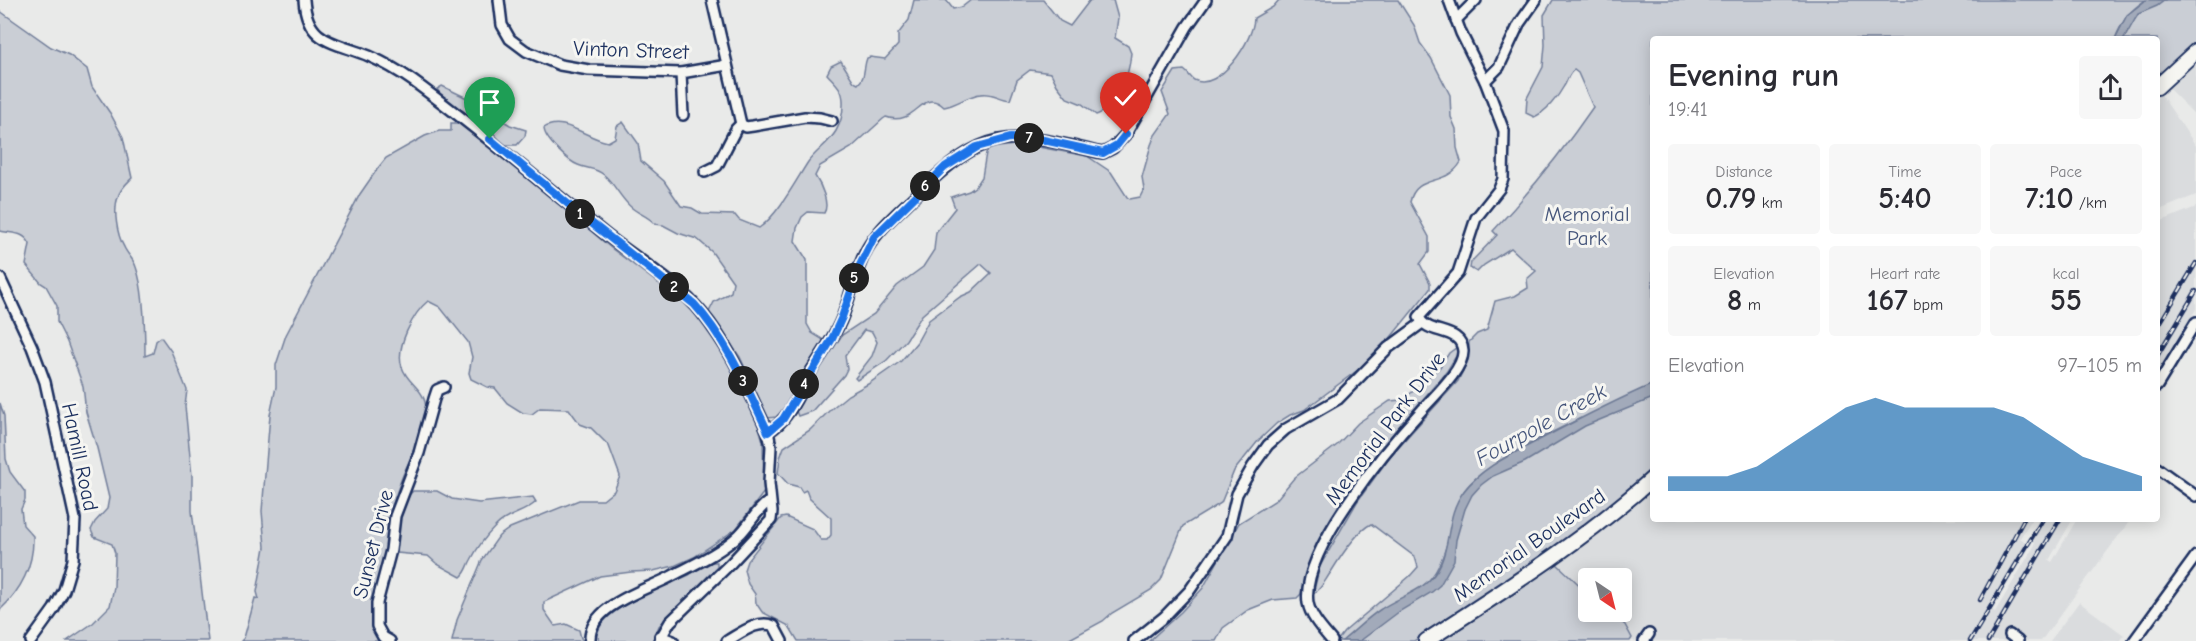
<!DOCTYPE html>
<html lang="en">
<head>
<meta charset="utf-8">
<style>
  body { margin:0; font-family:"Comic Neue",sans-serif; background:#f7f7f7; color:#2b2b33; height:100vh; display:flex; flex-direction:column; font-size:22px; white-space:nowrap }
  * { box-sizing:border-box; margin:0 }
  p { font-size:20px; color:#7c7c81 }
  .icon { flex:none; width:33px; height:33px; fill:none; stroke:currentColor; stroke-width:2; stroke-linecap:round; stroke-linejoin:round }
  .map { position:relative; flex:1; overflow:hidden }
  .side { position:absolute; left:1650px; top:36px; width:510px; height:486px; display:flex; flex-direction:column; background:#fff; border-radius:6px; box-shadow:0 3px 15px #0003 }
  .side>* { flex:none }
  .needle { width:39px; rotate:145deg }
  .tools { position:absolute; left:1578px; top:568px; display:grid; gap:12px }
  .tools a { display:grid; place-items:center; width:54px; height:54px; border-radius:6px; background:#fff; box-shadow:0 3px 15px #0003; font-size:30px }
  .pin { position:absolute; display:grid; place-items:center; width:51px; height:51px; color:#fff; margin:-62px -26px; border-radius:50% 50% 50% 0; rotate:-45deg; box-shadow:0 0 6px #0007 }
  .pin .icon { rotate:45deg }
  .km { position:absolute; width:30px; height:30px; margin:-15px; border-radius:50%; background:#222; color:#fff; font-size:16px; line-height:30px; text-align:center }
  .round { display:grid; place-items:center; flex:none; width:63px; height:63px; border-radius:6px; background:#f7f7f7 }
  .headline { display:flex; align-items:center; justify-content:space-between; height:102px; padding:0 18px }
  h1 { font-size:33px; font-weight:600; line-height:45px }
  .metrics { display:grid; grid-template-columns:repeat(3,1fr); gap:9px; height:102px; padding:6px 18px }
  .metrics div { display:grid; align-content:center; border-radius:6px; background:#f7f7f7; text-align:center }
  .metrics b { font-size:30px; font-weight:600 }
  .metrics small { font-size:16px; font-weight:400 }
  .metrics p { font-size:16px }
  .chart { height:168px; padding:12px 18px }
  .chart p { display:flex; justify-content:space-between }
  .chart svg { width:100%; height:108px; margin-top:6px; fill:#1f6fb2; opacity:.7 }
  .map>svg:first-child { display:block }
  .built { fill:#dadcde }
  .green { fill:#caced5; stroke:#727e9a; stroke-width:1.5; fill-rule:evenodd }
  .water { fill:#a2aaba; stroke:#6c7995; stroke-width:1.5 }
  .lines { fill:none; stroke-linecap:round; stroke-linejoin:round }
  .street-casing { stroke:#1b2f5e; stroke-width:14 }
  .secondary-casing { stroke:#1b2f5e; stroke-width:18 }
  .street { stroke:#f6f6f2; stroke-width:9 }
  .secondary { stroke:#f6f6f2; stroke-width:14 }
  .rail-casing { stroke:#1b2f5e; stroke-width:4.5 }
  .rail { stroke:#f6f6f2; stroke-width:2; stroke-dasharray:7; stroke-linecap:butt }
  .route-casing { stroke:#fff; stroke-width:12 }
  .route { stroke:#1a73e8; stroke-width:8 }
  .labels { text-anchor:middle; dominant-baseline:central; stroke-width:6; stroke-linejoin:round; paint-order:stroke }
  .street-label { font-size:21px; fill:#1b2f5e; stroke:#f6f6f2 }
  .park-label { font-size:21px; fill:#47577c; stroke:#f6f6f2 }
  .water-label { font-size:22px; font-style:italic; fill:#44547a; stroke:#f6f6f2 }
</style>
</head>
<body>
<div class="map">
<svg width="2196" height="641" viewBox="0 0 2196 641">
  <rect width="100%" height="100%" fill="#e9eae9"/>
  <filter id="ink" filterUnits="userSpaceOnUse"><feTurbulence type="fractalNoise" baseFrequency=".0167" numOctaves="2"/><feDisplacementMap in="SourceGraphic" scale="12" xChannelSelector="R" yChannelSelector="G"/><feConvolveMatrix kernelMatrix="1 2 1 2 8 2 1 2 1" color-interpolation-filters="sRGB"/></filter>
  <g filter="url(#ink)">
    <g class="built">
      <polygon points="2196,59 2196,116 2167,87"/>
      <polygon points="2160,93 2196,146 2196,195 2157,211 2157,97"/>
      <polygon points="2196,207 2196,309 2157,374 2157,223"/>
      <polygon points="1653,487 1653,519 2032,519 2020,538 2027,543 1989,607 1995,612 2035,545 2032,534 2041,519 2073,519 2049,560 2052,562 2077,519 2131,519 2041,641 1630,641 1632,638 1610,612 1622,612 1622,579 1588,579 1588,593 1557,564 1591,539"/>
      <polygon points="2079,602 2124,635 2119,641 2050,641"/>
    </g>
    <g class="green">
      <path d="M914 0H946L953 9 962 7 971 0H1043L1060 21 1070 26 1090 0H1113L1118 18 1115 38 1128 46 1131 53C1129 76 1119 107 1096 115L1082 104 1067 98 1057 85 1051 73 1030 70 1017 80 1010 100C1000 99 992 92 981 94 968 95 957 105 944 107 922 86 916 128 886 117L883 119 851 148 820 166 815 176C821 185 830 204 824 213L808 212 802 217 797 228 795 241 807 260V324L812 333 822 339 824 343 784 409 776 417 768 418 740 357 709 312 714 302 731 292 733 282 712 252 697 239 678 233 663 225 655 224C648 216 639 214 632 208 620 198 615 184 604 175 596 168 587 169 578 165 568 161 544 139 544 128 562 115 588 139 608 142L615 138 617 126 623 122 638 143 641 161 664 181 681 206 692 208 702 214 735 215 739 220 759 228C778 215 795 182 808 162 816 151 829 143 836 131 840 124 843 113 843 105 844 89 836 84 827 74L831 66 841 61 854 82 858 84C866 77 863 68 867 58L870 57 885 59 898 45V34L909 20Z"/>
      <path d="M1279 0H1398L1414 25 1420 43 1431 58 1450 95 1451 117 1456 129 1457 148 1461 162C1446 188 1416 173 1410 202L1429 237V252L1420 264 1430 283V289L1383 347 1359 369 1304 410 1290 415 1277 423 1258 441 1234 471 1221 503 1183 526 1161 580 1151 590 1112 613 1103 621 1066 641H798L789 626 762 612 756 603 755 594 748 584 744 570 747 561 781 518 786 517 813 529 821 540H827L831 535V518L809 498 806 490 802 492 799 487 788 484 778 473 780 458 784 447 810 430 831 409 848 395 868 384 901 361 917 342 929 320 960 297 971 292 991 273 981 264 922 315 906 340 886 361 857 380 855 378 872 356 877 342 872 332 864 330 845 356 847 369 844 375 812 411 798 416 796 411 815 376 842 335 874 314 897 286 923 267 934 250 936 232 955 208 951 197 969 191 976 186 982 177 986 153 990 148 1022 144 1087 156 1111 172 1127 197 1130 199 1140 197 1144 189 1142 177 1151 145 1155 135 1170 114 1162 92 1175 71 1184 70C1187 72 1191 78 1194 80 1219 93 1254 39 1254 18L1273 7Z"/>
      <path d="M1553 0H2146C2130 10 2122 21 2115 39H1653V470L1606 511 1522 572 1414 641H1337L1344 632 1410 576 1418 567 1415 557 1371 524C1357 531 1339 559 1331 572 1325 580 1322 589 1313 594L1320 566 1357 502 1391 455 1458 381 1468 360 1469 342 1477 334 1487 330 1495 301 1515 296 1528 288 1527 279 1536 271 1511 248 1484 265 1477 272 1470 268 1471 262 1497 235 1493 231C1530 192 1562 152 1593 107L1578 73 1574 70C1568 74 1568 80 1564 86 1558 97 1546 112 1534 117L1526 113 1527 98 1543 67 1545 45 1544 15ZM1581 418 1489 473 1472 491 1434 584 1394 603C1403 598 1414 594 1422 587 1442 571 1446 545 1454 522 1457 512 1458 499 1464 491 1483 463 1550 434 1581 418Z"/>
      <polygon points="2158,0 2196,0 2196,42 2157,78 2157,39 2120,39 2141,11"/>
      <path d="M0 11 51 47 69 55 87 69 92 87 110 113 123 137 132 178C127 183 120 189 118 197 113 210 117 235 124 247 127 254 134 260 136 267 144 289 145 332 145 356L153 353 156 341 161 337 171 351 187 390 185 406 192 476V511L208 641H67L93 623 110 606 114 587 115 553 112 544 94 537 91 530 95 522 107 509 109 498 97 448 86 412 83 386 67 342 57 322V306L46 286 41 283 26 265 30 244C23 231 13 234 0 231Z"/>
      <polygon points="442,86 469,99 510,125 526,130 525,136 517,145 504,145 488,127 443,98 437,89"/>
      <path d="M451 123H460L486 142 611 248 691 308 727 359 755 414 763 441 764 492 736 529 694 557 674 566 653 571 631 572 600 576 544 602V610L555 626 566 624 579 630 581 638 584 641H452L457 620 482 560 499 536 510 528 579 500H603L614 491 620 476 609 446 591 428 580 424 569 409 540 408 532 414 523 413 507 403 495 388 487 387 471 379 469 373 472 357 468 342 440 307 428 301C413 313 395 348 402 367 408 385 425 388 426 409 426 435 408 459 400 483 395 497 390 512 388 527 386 542 386 558 383 573 379 587 369 602 371 617 372 627 377 634 383 641H241L244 638 255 598 259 599 257 592 265 547 262 511 270 415 276 387V365L286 335 360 194 378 168 386 158 425 136 439 131H451Z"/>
      <polygon points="1456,348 1458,353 1447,371 1366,466 1343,500 1317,545 1306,571 1301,594 1297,598 1273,600 1248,610 1223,628 1216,641 1149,641 1181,612 1203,588 1239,523 1276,500 1294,478 1337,445 1358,423 1390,401 1401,400 1411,393 1440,367 1449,353"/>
      <path d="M0 403 4 416 6 459 10 472 25 492V500L21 509 23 525 33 536C34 566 21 590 0 610Z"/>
      <path d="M413 491H437L452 499 479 503 533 497 536 502C525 513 507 514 496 526 486 536 477 548 471 560 467 567 467 572 461 577L437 564 428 556 397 553C397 534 397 504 413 491Z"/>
      <path d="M709 562H717V567L659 626 653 641H599C598 636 597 632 600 627 612 605 666 586 689 575 696 571 702 566 709 562Z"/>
      <polygon points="1557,564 1588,593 1588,612 1610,612 1625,625 1632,638 1630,641 1439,641"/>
    </g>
    <g class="water">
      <polygon points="2146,0 2165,0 2157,6 2138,14 2124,39 2115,39 2127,15"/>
      <path d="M1653 384V398L1585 426 1525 462 1493 476 1481 485 1472 495 1465 509 1456 540 1454 560 1440 585 1432 592 1400 611 1360 641H1342C1355 631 1367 618 1381 609 1403 594 1429 591 1441 563 1451 539 1447 513 1464 491 1484 465 1515 453 1543 438 1579 419 1616 400 1653 384Z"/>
    </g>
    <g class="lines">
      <g class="street-casing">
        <g id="street">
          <path d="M304 0C307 44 336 42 369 56 385 63 399 71 413 81 479 129 540 182 604 233 635 258 677 282 702 313 731 348 749 392 768 432L771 446 769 483 772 512 771 520 731 563 670 622 659 641"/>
          <polyline points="499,0 502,25 510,39 526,51 560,65 589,70 681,73 727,65"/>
          <polyline points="712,0 741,124"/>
          <polyline points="1456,20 1476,0"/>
          <polyline points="681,73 683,115"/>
          <polyline points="1485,81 1499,67 1519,24 1536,0"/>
          <polyline points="741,124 746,127 753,126 805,117 820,118 832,121"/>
          <polyline points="705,172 717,166 736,129 741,124"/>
          <polyline points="0,278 32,347 45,382 75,519 73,560 64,590 54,609 31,641"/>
          <polyline points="2157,386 2196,322"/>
          <path d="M768 432C789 420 799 393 810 373 821 355 834 338 842 318 851 295 855 271 867 249 879 228 899 212 916 195 984 129 1007 129 1097 152L1103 153 1113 148 1126 134 1187 27 1206 0"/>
          <polyline points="2157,468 2196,496"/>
          <polyline points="2010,635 2018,641"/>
          <polyline points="660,636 673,641"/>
          <polyline points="390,641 383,637 377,626 377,603 391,550 395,516 419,453 434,399 437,390 444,387"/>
          <path d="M590 641C588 605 647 590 672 576 695 564 720 553 739 535 750 525 757 508 770 501"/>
          <path d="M727 641C741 633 758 619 774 626L782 641"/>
          <polyline points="1134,641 1164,617 1190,590 1227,536 1237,494 1253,466 1268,445 1286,429 1338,399 1388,348 1422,323"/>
          <path d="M1332 641C1323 630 1311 618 1308 603 1300 551 1388 447 1422 410 1434 396 1464 369 1463 351 1461 326 1427 336 1419 317L1458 273 1476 218 1499 189 1503 179 1504 131 1485 81 1461 33 1449 0"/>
          <polyline points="1644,641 1649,634"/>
          <polyline points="2134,641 2196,556"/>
        </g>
      </g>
      <g class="secondary-casing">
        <g id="secondary">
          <polyline points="2157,87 2196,51"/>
          <path d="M1426 641C1505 590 1583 541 1653 478"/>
        </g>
      </g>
      <use href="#street" class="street"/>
      <use href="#secondary" class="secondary"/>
      <g class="rail-casing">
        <g id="rail">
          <polyline points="2157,328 2196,263"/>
          <polyline points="2157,356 2196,291"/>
          <polyline points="1980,600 2024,519"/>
          <polyline points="1970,641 2043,519"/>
          <polyline points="1988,641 2060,519"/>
        </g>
      </g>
      <use href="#rail" class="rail"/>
    </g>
  </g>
  <g class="lines" filter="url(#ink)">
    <g class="route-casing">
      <path id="route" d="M490 139 580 214 694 304C727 340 747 388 768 432L783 419 832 339 842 317 860 265 874 237 945 167 977 147 1010 138 1039 139 1103 153 1117 145 1126 134"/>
    </g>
    <use href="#route" class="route"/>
  </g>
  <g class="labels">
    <g class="street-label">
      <text transform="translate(631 50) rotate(2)">Vinton Street</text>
      <text transform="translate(1385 428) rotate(-53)">Memorial Park Drive</text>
      <text transform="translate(80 457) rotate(78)">Hamill Road</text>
      <text transform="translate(373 544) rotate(-76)">Sunset Drive</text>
      <text transform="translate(1529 545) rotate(-35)">Memorial Boulevard</text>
    </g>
    <g class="park-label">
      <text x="1587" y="214">Memorial<tspan x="1587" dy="24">Park</tspan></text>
    </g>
    <g class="water-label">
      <text transform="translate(1541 425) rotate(-29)">Fourpole Creek</text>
    </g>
  </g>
</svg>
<div class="tools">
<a><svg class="needle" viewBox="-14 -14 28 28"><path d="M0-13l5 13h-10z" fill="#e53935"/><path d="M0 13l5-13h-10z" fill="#7c7c81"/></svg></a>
</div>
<div class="pin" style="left:490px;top:139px;background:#1e9e55"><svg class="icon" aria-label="arrive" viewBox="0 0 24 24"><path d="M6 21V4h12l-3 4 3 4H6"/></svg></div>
<div class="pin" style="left:1126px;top:134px;background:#d93025"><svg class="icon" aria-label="check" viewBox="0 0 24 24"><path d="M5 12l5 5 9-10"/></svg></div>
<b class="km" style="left:580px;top:214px">1</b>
<b class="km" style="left:674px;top:287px">2</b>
<b class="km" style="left:743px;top:381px">3</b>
<b class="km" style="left:804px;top:384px">4</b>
<b class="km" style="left:854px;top:278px">5</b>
<b class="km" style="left:925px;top:186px">6</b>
<b class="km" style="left:1029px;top:138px">7</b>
<section class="side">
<div class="headline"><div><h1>Evening run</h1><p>19:41</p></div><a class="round"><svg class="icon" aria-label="share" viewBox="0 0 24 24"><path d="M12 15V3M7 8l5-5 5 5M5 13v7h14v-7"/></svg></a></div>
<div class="metrics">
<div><p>Distance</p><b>0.79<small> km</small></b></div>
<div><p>Time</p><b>5:40</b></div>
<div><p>Pace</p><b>7:10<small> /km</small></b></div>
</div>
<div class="metrics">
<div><p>Elevation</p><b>8<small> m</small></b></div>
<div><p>Heart rate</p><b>167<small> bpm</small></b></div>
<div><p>kcal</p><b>55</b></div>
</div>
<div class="chart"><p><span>Elevation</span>97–105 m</p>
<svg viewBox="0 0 160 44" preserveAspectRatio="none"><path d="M0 44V38L10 38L20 38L30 34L40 26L50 18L60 10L70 6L80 10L90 10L100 10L110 10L120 14L130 22L140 30L150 34L160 38V44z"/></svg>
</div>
</section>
</div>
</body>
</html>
